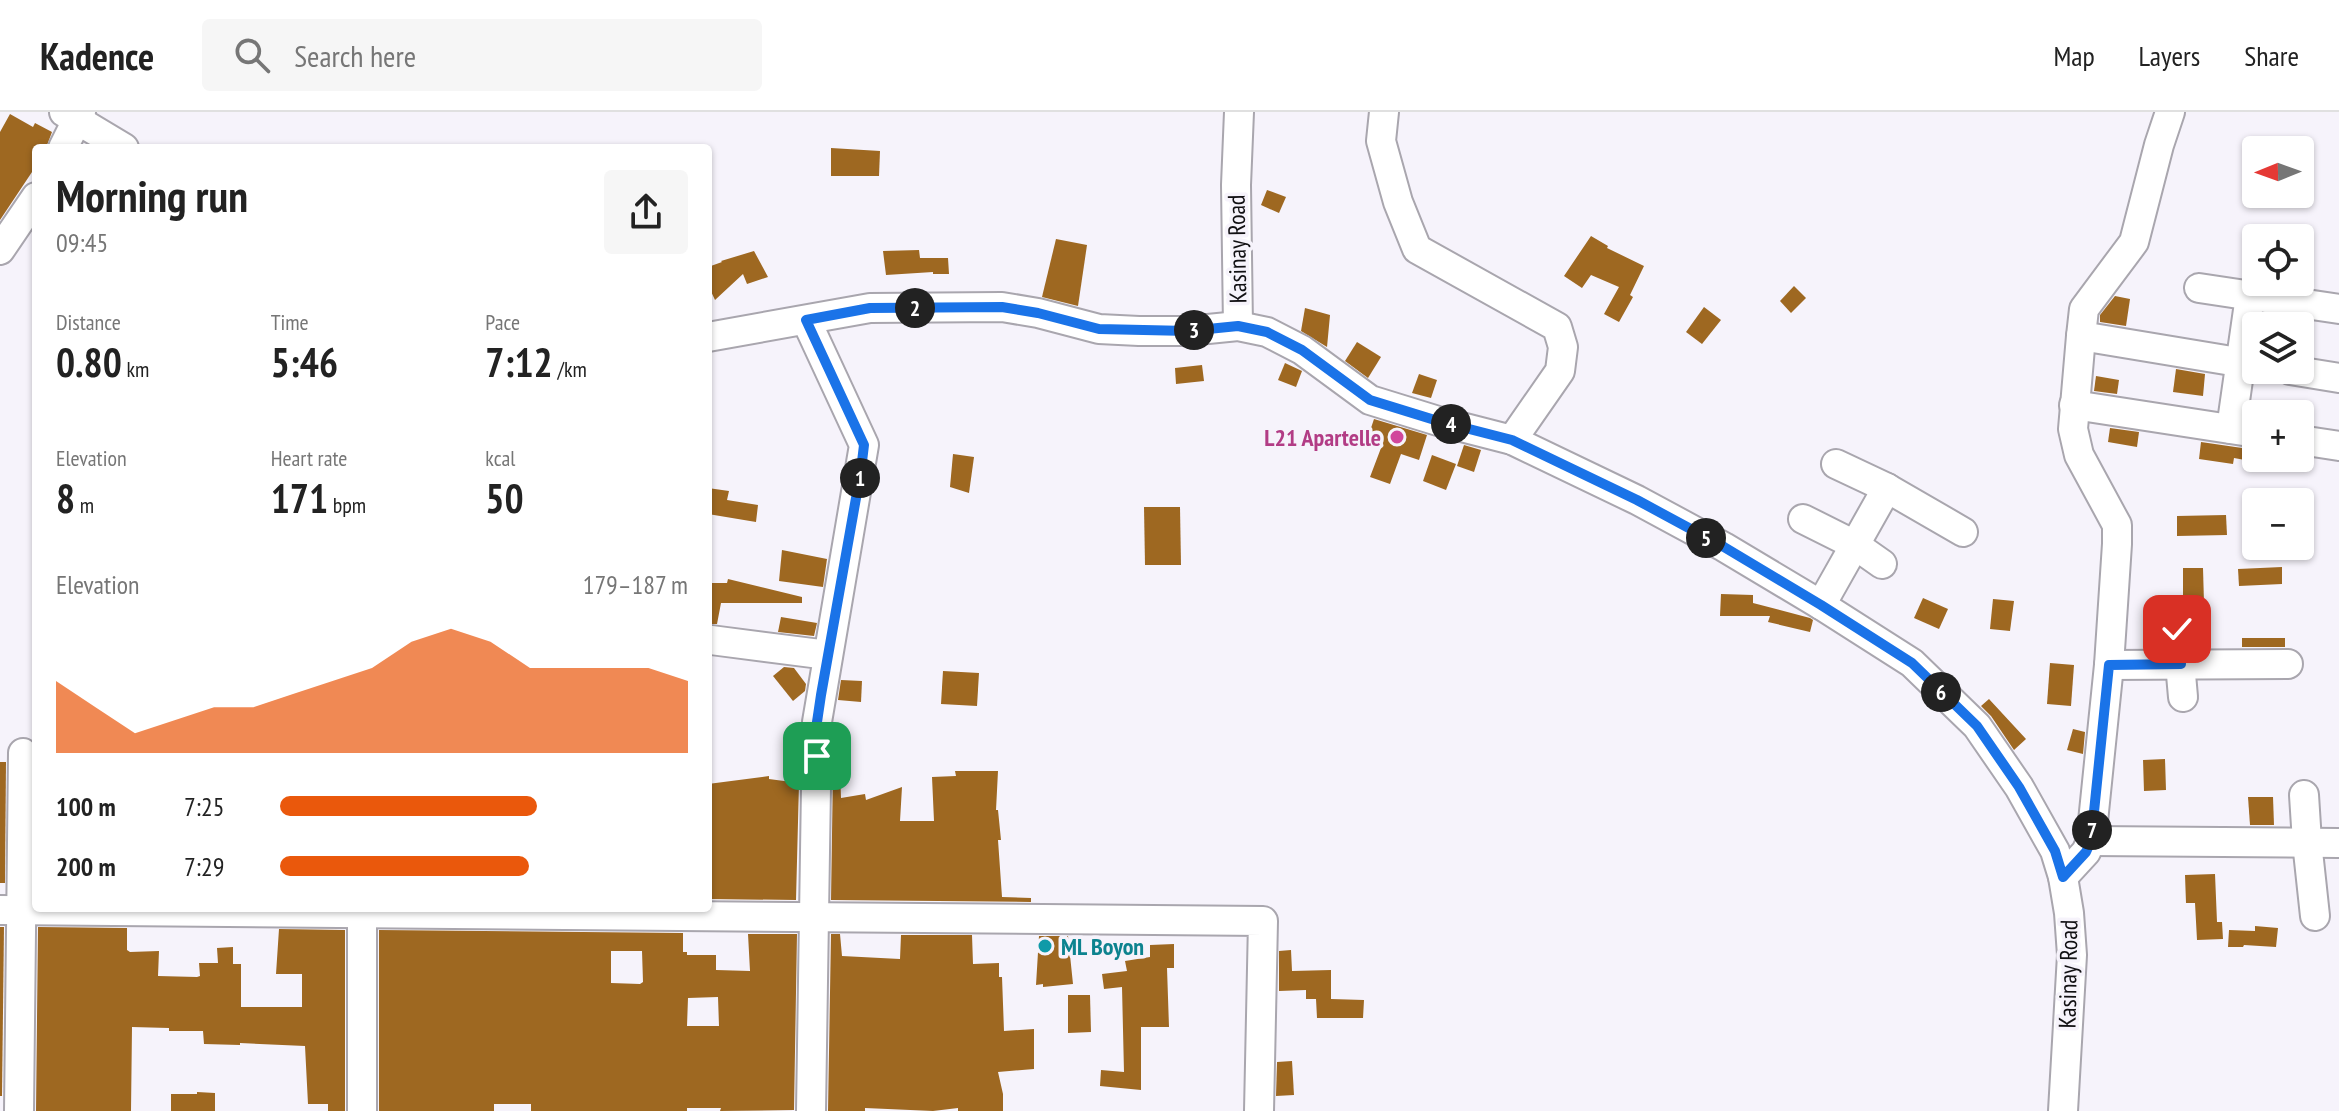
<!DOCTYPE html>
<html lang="en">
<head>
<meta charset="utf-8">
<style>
  body { margin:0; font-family:"PT Sans Narrow",sans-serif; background:#f6f6f6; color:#222; height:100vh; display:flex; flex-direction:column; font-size:30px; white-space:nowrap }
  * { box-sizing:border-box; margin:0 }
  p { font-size:26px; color:#767676 }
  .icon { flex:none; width:44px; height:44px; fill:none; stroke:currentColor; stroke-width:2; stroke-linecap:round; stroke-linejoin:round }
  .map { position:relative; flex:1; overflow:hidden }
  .details { position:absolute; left:32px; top:32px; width:680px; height:768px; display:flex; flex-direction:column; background:#fff; border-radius:8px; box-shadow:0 2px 6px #0004 }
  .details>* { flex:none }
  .needle { width:52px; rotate:269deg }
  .tools { position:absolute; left:2242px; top:24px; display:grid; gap:16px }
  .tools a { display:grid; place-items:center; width:72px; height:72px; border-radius:8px; background:#fff; box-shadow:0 2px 6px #0004; font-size:40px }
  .pin { position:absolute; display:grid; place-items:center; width:68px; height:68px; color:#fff; margin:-34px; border-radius:16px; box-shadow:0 4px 12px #0006 }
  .km { position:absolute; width:40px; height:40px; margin:-20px; border-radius:50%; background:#222; color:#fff; font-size:22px; line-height:40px; text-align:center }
  .round { display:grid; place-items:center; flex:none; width:84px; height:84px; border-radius:8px; background:#f6f6f6 }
  .summary { display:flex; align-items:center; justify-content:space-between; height:136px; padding:0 24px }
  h1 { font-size:44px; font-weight:700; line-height:60px }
  .metrics { display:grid; grid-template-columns:repeat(3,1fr); gap:12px; height:136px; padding:8px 24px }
  .metrics div { display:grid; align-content:center }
  .metrics b { font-size:40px; font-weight:700 }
  .metrics small { font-size:22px; font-weight:400 }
  .metrics p { font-size:22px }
  .chart { height:224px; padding:16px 24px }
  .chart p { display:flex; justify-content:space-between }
  .chart svg { width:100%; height:144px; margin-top:8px; fill:#ea580c; opacity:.7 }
  ul { padding:0 24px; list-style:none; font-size:26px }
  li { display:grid; grid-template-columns:128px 96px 1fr; align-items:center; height:60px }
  li i { height:20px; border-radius:10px; background:#ea580c }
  header { display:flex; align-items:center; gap:48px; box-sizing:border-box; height:112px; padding:0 40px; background:#fff; border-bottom:2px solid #e0e0e0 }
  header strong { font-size:38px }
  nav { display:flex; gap:44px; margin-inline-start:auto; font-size:28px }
  .search { width:560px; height:72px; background:#f6f6f6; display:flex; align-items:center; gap:20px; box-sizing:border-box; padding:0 28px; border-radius:8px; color:#767676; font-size:30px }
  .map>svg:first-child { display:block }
  .building { fill:#9e6821; fill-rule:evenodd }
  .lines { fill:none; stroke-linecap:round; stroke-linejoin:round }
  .minor-casing { stroke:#a9a6ae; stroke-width:32 }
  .minor { stroke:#fff; stroke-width:28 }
  .route-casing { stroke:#fff; stroke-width:16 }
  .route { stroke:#1a73e8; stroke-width:10 }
  .hotel-dot { fill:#d1479c; stroke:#f6f3fb; stroke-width:3 }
  .culture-dot { fill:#0f9aa8; stroke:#f6f3fb; stroke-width:3 }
  .labels { text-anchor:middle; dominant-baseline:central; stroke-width:7; stroke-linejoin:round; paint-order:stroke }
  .street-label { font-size:24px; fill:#111013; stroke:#f6f3fb }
  .hotel-label { font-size:24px; font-weight:bold; fill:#b23c85; stroke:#f6f3fb; text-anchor:end }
  .culture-label { font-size:24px; font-weight:bold; fill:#0d838f; stroke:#f6f3fb; text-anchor:start }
</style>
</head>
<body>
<header>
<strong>Kadence</strong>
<div class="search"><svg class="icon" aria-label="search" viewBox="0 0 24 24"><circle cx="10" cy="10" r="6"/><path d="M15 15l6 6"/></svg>Search here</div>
<nav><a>Map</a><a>Layers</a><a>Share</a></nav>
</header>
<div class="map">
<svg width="2339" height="999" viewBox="0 0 2339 999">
  <rect width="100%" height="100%" fill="#f6f3fb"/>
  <g class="building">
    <polygon points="10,2 33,15 35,11 52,20 46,36 36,36 36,54 0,108 0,20"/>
    <polygon points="831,36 880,39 879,64 831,64"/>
    <polygon points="1267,78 1286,85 1279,101 1261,93"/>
    <polygon points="1591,124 1608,134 1607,136 1644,154 1630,183 1633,185 1619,210 1604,202 1619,175 1591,163 1582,176 1564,164"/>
    <polygon points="1056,127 1087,133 1078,194 1042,185"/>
    <polygon points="919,138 920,146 948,146 949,162 933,162 933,160 886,163 883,139"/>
    <polygon points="754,139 768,165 747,172 743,162 715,188 708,173 708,155 722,150 721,149"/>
    <polygon points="1794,174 1806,186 1791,201 1780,189"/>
    <polygon points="2115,184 2130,187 2126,214 2100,210 2100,203"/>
    <polygon points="1704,195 1721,208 1702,232 1686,220"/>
    <polygon points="1305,196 1330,203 1327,235 1301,219"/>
    <polygon points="1357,230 1381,245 1368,266 1345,249"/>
    <polygon points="1285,251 1302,259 1296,275 1278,268"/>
    <polygon points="1202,253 1204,269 1176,272 1175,256"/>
    <polygon points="2176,257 2205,262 2203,284 2173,280"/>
    <polygon points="1419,262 1437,268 1431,286 1412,281"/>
    <polygon points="2096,264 2119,268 2117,282 2094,279"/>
    <polygon points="1374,307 1427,323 1419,348 1401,342 1390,372 1370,365 1381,336 1366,331"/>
    <polygon points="2110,316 2139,320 2137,335 2108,330"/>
    <polygon points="2201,330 2256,338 2256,350 2234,346 2233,352 2199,347"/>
    <polygon points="1464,333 1481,338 1474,360 1457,354"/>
    <polygon points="953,342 974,345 969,381 950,375"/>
    <polygon points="1432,343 1456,352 1446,378 1423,369"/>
    <polygon points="708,376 729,379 727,388 758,393 756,410 708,402"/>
    <polygon points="1144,395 1180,395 1181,453 1145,453"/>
    <polygon points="2226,403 2227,423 2177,424 2177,404"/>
    <polygon points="782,438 827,447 823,475 779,469"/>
    <polygon points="2282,455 2282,472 2239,474 2238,457"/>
    <polygon points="2183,456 2203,456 2204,491 2183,492"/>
    <polygon points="728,467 802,485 802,491 721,491 717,512 708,512 708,471 727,471"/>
    <polygon points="1721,482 1753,483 1753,491 1810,506 1813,508 1810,520 1768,510 1770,504 1720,504"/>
    <polygon points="1923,486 1948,497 1939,517 1914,506"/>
    <polygon points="1993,487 2014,489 2010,519 1990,517"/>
    <polygon points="781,505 817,511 814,524 778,520"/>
    <rect x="2242" y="526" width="43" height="9"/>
    <polygon points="2050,551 2074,553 2071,594 2047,592"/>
    <polygon points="784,555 794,556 806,572 805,579 793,589 773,564"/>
    <polygon points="943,559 979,561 977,594 941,592"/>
    <polygon points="841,568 862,569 861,590 838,588"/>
    <polygon points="1989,587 2026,627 2014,638 1991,604 1981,594"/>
    <polygon points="2073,617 2085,620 2083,642 2067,638"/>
    <polygon points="2165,647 2166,678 2144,679 2143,648"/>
    <polygon points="0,650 6,650 5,771 0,771"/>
    <polygon points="833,656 840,656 841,686 865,682 866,688 902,675 900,709 934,709 932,665 956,664 955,659 998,659 996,698 998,698 1001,728 998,728 1002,785 1031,786 1031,790 831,788"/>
    <polygon points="769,664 769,667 799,671 796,788 708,787 708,672"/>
    <polygon points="2248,685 2273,685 2274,713 2250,713"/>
    <polygon points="2215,762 2217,810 2222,810 2223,827 2197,828 2195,791 2186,791 2185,763"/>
    <polygon points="2255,814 2278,816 2276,835 2244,833 2243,835 2228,835 2229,818 2255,819"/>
    <polygon points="0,815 4,815 2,984 0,984"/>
    <polygon points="38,815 127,816 127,838 130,840 159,839 158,864 197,865 200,864 199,851 218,851 217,836 233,835 233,852 241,852 241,895 302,895 302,862 276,862 279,817 345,818 345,999 328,999 328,992 308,992 305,934 240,931 240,933 204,932 203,919 169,919 169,916 132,915 131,999 36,999"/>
    <path d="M379 818 683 821V840H687V843H716V858L750 859 748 822H797L794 998 720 999 721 996H687V999H531V992H494V999H379ZM611 839H642L643 870 640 872 611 871ZM718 885 719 914H687L688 886Z"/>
    <polygon points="831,822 840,822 842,844 900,847 901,823 972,823 973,852 999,851 999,865 1002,865 1004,919 1034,917 1034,957 998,960 1003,982 1003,999 958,999 958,996 933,999 865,996 865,999 828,999"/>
    <polygon points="1039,824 1068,824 1073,872 1043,875 1043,872 1036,873"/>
    <polygon points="1174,832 1174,856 1167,856 1169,915 1141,915 1141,978 1100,974 1101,958 1124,960 1122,875 1104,877 1102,862 1127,859 1125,849 1150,845 1150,833"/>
    <polygon points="1291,838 1292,859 1331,858 1331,887 1364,888 1363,906 1317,906 1316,887 1306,887 1306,878 1279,879 1279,839"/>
    <polygon points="1068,883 1090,883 1091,920 1068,921"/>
    <polygon points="1292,949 1294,983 1276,984 1277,950"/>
    <polygon points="197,980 215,981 215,999 171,999 171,982 197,982"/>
  </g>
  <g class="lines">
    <g class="minor-casing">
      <g id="minor">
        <polyline points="64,0 124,36"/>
        <polyline points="1384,0 1381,29 1398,90 1417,137 1557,215 1563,235 1560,259 1512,328"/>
        <polyline points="63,36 81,0"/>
        <polyline points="0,138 36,85"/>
        <polyline points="2199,176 2339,197"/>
        <polyline points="806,208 864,333 817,610 811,999"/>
        <polyline points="1238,214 1236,73 1239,0"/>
        <polyline points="2081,224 2256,253"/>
        <polyline points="708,225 870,196 1002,195 1038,201 1099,217 1139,219 1188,219 1238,214 1267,220 1302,238 1370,288 1438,309 1512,328 1637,388 1724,435 1821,493 1912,551 1977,614 2019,675 2055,739 2063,765 2069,801 2072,843 2063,999"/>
        <polyline points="2290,258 2339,266"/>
        <polyline points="2074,293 2256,321"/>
        <polyline points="2231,317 2250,184"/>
        <polyline points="2300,328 2339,334"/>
        <polyline points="1836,352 1887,376 1963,420"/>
        <polyline points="1803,407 1855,433 1882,452"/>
        <polyline points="1821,493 1887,376"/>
        <polyline points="2177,517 2183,585"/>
        <polyline points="711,528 828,543"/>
        <polyline points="2109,553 2288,552"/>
        <polyline points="2304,683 2307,730 2315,804"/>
        <polyline points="2091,729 2339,731"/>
        <polyline points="2063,765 2086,740 2091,729 2109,553 2117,432 2117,413 2079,343 2073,317 2081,224 2084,197 2134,130 2159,33 2170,0"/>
        <polyline points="362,796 362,999"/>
        <polyline points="0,798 1263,809 1259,999"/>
        <polyline points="19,999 23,641"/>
      </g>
    </g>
    <use href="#minor" class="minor"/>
  </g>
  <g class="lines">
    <g class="route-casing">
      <polyline id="route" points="817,644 817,610 821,583 861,358 864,333 806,208 870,196 1002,195 1038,201 1099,217 1188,219 1238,214 1267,220 1302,238 1370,288 1438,309 1512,328 1637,388 1724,435 1821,493 1912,551 1977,614 2019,675 2055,739 2063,765 2086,740 2091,729 2109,553 2181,552 2177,517"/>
    </g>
    <use href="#route" class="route"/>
  </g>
  <circle class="hotel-dot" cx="1397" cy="325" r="8"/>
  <circle class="culture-dot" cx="1045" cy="834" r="8"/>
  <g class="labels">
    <g class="street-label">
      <text transform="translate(1237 137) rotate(-91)">Kasinay Road</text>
      <text transform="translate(2068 862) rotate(-89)">Kasinay Road</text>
    </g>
    <g class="hotel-label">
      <text x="1381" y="325">L21 Apartelle</text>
    </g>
    <g class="culture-label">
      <text x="1061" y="834">ML Boyon</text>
    </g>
  </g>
</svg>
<div class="tools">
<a><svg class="needle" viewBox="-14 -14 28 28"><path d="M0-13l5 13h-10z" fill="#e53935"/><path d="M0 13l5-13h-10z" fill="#767676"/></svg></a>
<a><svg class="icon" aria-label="locate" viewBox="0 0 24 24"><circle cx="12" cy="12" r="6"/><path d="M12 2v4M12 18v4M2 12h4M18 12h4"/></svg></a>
<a><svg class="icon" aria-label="layers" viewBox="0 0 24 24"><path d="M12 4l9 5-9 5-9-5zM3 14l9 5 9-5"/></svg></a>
<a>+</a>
<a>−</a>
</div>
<div class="pin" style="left:817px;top:644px;background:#1e9e55"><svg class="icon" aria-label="arrive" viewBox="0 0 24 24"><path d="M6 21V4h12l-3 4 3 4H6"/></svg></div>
<div class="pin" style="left:2177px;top:517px;background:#d93025"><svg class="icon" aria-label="check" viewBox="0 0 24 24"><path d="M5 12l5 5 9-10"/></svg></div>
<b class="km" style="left:860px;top:366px">1</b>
<b class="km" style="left:915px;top:196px">2</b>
<b class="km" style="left:1194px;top:218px">3</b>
<b class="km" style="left:1451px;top:312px">4</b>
<b class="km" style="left:1706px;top:426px">5</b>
<b class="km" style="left:1941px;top:580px">6</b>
<b class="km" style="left:2092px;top:718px">7</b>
<section class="details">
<div class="summary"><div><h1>Morning run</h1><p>09:45</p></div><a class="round"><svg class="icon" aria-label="share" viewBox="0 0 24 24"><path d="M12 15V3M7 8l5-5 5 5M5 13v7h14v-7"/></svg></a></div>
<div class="metrics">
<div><p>Distance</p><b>0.80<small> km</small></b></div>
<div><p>Time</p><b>5:46</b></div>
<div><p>Pace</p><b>7:12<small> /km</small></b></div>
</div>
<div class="metrics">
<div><p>Elevation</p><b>8<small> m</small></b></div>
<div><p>Heart rate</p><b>171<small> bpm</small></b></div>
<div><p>kcal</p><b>50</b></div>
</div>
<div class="chart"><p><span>Elevation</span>179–187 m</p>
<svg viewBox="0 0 160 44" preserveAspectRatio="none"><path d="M0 44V22L10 30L20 38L30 34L40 30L50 30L60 26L70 22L80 18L90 10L100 6L110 10L120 18L130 18L140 18L150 18L160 22V44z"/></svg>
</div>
<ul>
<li><b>100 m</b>7:25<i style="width:63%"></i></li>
<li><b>200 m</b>7:29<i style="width:61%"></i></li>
</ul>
</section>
</div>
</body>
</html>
